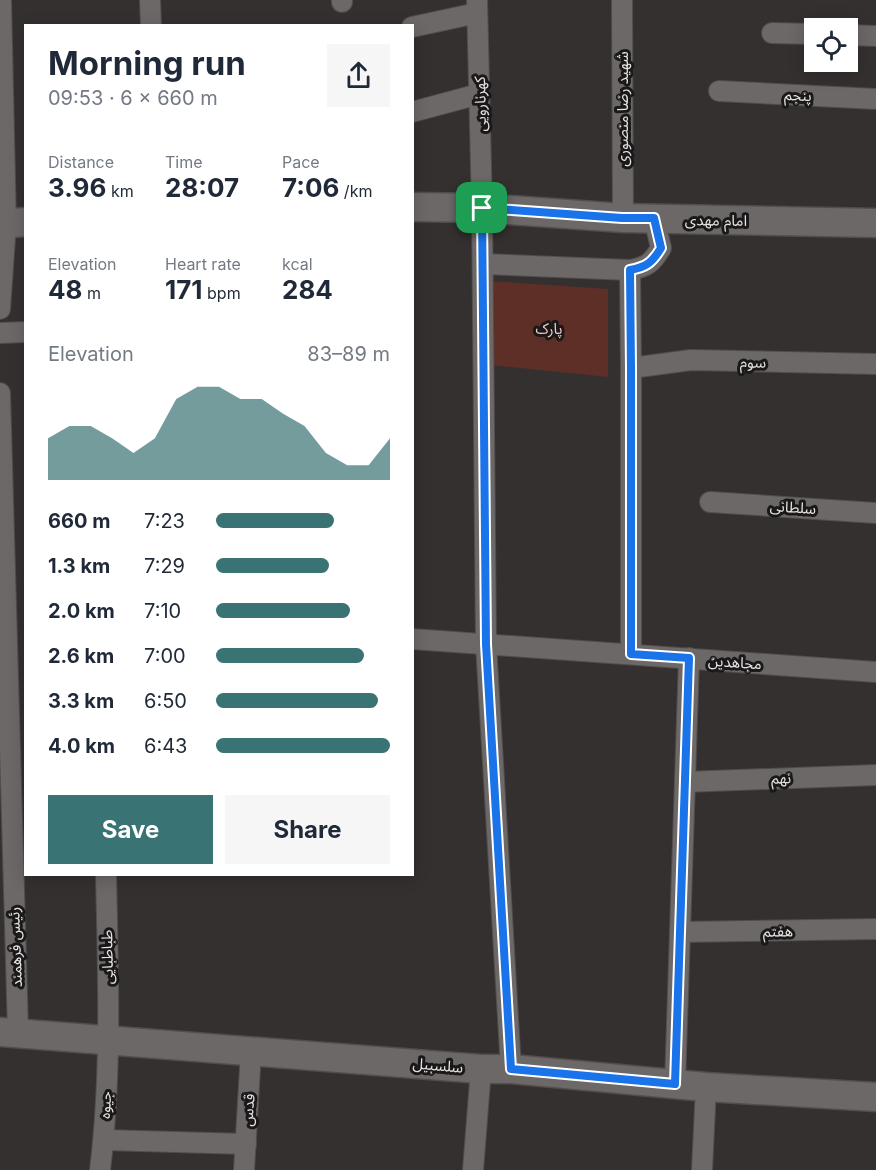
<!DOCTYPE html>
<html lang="en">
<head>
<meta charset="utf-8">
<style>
  body { margin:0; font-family:Inter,"Noto Sans Arabic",sans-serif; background:#f6f6f7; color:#1f2937; height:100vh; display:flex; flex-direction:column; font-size:22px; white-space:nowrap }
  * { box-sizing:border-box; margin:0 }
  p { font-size:20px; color:#747a83 }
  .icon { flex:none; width:33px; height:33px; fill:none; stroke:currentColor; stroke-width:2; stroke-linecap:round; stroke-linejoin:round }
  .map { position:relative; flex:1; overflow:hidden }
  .sheet { position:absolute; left:24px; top:24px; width:390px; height:852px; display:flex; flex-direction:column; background:#fff; border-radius:0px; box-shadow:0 3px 15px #0003 }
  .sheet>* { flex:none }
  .fabs { position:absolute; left:804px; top:18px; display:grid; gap:12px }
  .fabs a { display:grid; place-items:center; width:54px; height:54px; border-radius:0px; background:#fff; box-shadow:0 3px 15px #0003; font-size:30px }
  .pin { position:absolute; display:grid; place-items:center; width:51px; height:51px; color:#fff; margin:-26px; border-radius:12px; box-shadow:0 3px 9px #0006 }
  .round { display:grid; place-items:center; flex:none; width:63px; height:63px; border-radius:0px; background:#f6f6f7 }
  .summary { display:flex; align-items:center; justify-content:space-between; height:102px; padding:0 24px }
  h1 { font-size:33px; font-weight:700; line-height:45px }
  .figures { display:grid; grid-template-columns:repeat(3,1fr); gap:9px; height:102px; padding:6px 24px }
  .figures div { display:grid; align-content:center }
  .figures b { font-size:26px; font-weight:700 }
  .figures small { font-size:16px; font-weight:400 }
  .figures p { font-size:16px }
  .chart { height:168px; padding:12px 24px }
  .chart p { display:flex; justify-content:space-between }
  .chart svg { width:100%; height:108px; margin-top:6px; fill:#3a7373; opacity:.7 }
  .button { display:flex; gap:12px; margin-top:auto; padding:12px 24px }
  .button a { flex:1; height:69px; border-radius:0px; background:#3a7373; color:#fff; font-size:24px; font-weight:700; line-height:69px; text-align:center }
  .button a+a { background:#f6f6f7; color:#1f2937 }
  ul { padding:0 24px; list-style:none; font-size:20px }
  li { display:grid; grid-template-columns:96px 72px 1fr; align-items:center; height:45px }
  li i { height:15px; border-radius:8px; background:#3a7373 }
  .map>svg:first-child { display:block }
  .green { fill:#5e2f26 }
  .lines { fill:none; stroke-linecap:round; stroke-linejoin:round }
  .street-casing { stroke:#514d4c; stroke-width:22 }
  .secondary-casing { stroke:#514d4c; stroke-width:31 }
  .street { stroke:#6d6868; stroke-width:20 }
  .secondary { stroke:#6d6868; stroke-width:28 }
  .route-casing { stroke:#fff; stroke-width:12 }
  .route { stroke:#1a73e8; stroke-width:8 }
  .labels { text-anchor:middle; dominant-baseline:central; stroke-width:6; stroke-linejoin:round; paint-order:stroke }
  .street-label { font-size:15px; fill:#e6e3e3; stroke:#1a1818 }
  .park-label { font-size:15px; fill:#f7cac1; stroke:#1a1818 }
</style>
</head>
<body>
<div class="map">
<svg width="876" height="1170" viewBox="0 0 876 1170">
  <rect width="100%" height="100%" fill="#34302f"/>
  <polygon class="green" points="488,281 608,289 608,377 491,365"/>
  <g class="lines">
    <g class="street-casing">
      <g id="street">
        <polyline points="150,0 151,26"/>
        <polyline points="342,0 342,2"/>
        <polyline points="477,0 482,208 486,644 511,1069"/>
        <polyline points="622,0 623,218"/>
        <polyline points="412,27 477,13"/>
        <polyline points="772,33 814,34"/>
        <polyline points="848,35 876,36"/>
        <polyline points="719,91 876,99"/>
        <polyline points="412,112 479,94"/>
        <path d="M483 264 630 270C647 267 652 263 661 248L654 218"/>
        <polyline points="630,270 631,368 631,654"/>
        <polyline points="0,309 6,224 1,0"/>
        <polyline points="0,333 26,332"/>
        <polyline points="631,368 691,360 876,364"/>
        <polyline points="0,393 18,1032"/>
        <polyline points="710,502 876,513"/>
        <polyline points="412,639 876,672"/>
        <polyline points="685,782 876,775"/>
        <polyline points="680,932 876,929"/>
        <polyline points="675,1084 689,658"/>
        <polyline points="104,1140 246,1144"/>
        <path d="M100 1170C112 1072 108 973 106 874"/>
        <polyline points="244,1170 251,1051"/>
        <polyline points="473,1170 481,1069"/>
        <polyline points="702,1170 706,1087"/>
      </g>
    </g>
    <g class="secondary-casing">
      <g id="secondary">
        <polyline points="412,207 482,208 623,218 876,223"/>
        <polyline points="0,224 26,222"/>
        <polyline points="0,1032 481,1069 511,1069 706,1087 876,1097"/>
      </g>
    </g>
    <use href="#street" class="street"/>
    <use href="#secondary" class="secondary"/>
  </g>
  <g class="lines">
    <g class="route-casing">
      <path id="route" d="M482 208 622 218H654L661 248C652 263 646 267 630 270L631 368V654L689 658 675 1084 511 1069 486 644Z"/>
    </g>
    <use href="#route" class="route"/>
  </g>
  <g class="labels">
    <g class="street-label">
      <text transform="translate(798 95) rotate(3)">پنجم</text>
      <text transform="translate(480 104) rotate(-91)">کهرنارویی</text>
      <text transform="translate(622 109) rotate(-90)">شهید رضا منصوری</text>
      <text transform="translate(716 220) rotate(1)">امام مهدی</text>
      <text transform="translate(753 362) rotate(1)">سوم</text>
      <text transform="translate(793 507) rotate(4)">سلطانی</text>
      <text transform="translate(735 662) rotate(4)">مجاهدین</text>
      <text transform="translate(781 778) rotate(-2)">نهم</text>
      <text transform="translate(778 931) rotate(-1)">هفتم</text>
      <text transform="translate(15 947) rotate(-92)">رئیس فرهمند</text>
      <text transform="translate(107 957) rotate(-91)">طباطبایی</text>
      <text transform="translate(438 1065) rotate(5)">سلسبیل</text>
      <text transform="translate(105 1105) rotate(-87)">جیوه</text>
      <text transform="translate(248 1110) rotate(-86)">قدس</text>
    </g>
    <g class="park-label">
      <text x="549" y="328">پارک</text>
    </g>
  </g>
</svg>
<div class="fabs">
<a><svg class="icon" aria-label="locate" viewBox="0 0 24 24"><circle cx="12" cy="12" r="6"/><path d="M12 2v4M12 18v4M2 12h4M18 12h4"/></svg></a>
</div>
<div class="pin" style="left:482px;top:208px;background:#1e9e55"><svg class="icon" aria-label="arrive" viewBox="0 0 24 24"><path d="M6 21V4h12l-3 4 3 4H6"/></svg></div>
<section class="sheet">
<div class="summary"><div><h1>Morning run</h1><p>09:53 · 6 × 660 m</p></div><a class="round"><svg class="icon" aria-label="share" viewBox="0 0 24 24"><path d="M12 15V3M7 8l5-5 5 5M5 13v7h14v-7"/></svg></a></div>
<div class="figures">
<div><p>Distance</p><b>3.96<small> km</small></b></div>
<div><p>Time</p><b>28:07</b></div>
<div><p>Pace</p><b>7:06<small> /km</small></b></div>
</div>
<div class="figures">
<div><p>Elevation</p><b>48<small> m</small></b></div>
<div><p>Heart rate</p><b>171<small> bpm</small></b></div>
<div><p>kcal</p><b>284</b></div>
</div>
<div class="chart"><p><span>Elevation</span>83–89 m</p>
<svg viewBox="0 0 160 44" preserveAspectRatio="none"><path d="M0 44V27L10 22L20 22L30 27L40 33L50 27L60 11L70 6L80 6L90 11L100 11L110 17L120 22L130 33L140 38L150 38L160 27V44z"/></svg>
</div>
<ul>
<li><b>660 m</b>7:23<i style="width:68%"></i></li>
<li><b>1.3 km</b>7:29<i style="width:65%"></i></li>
<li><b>2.0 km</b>7:10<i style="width:77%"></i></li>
<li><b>2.6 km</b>7:00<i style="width:85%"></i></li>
<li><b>3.3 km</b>6:50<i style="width:93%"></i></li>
<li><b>4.0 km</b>6:43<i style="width:100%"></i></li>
</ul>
<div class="button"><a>Save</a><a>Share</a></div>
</section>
</div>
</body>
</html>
